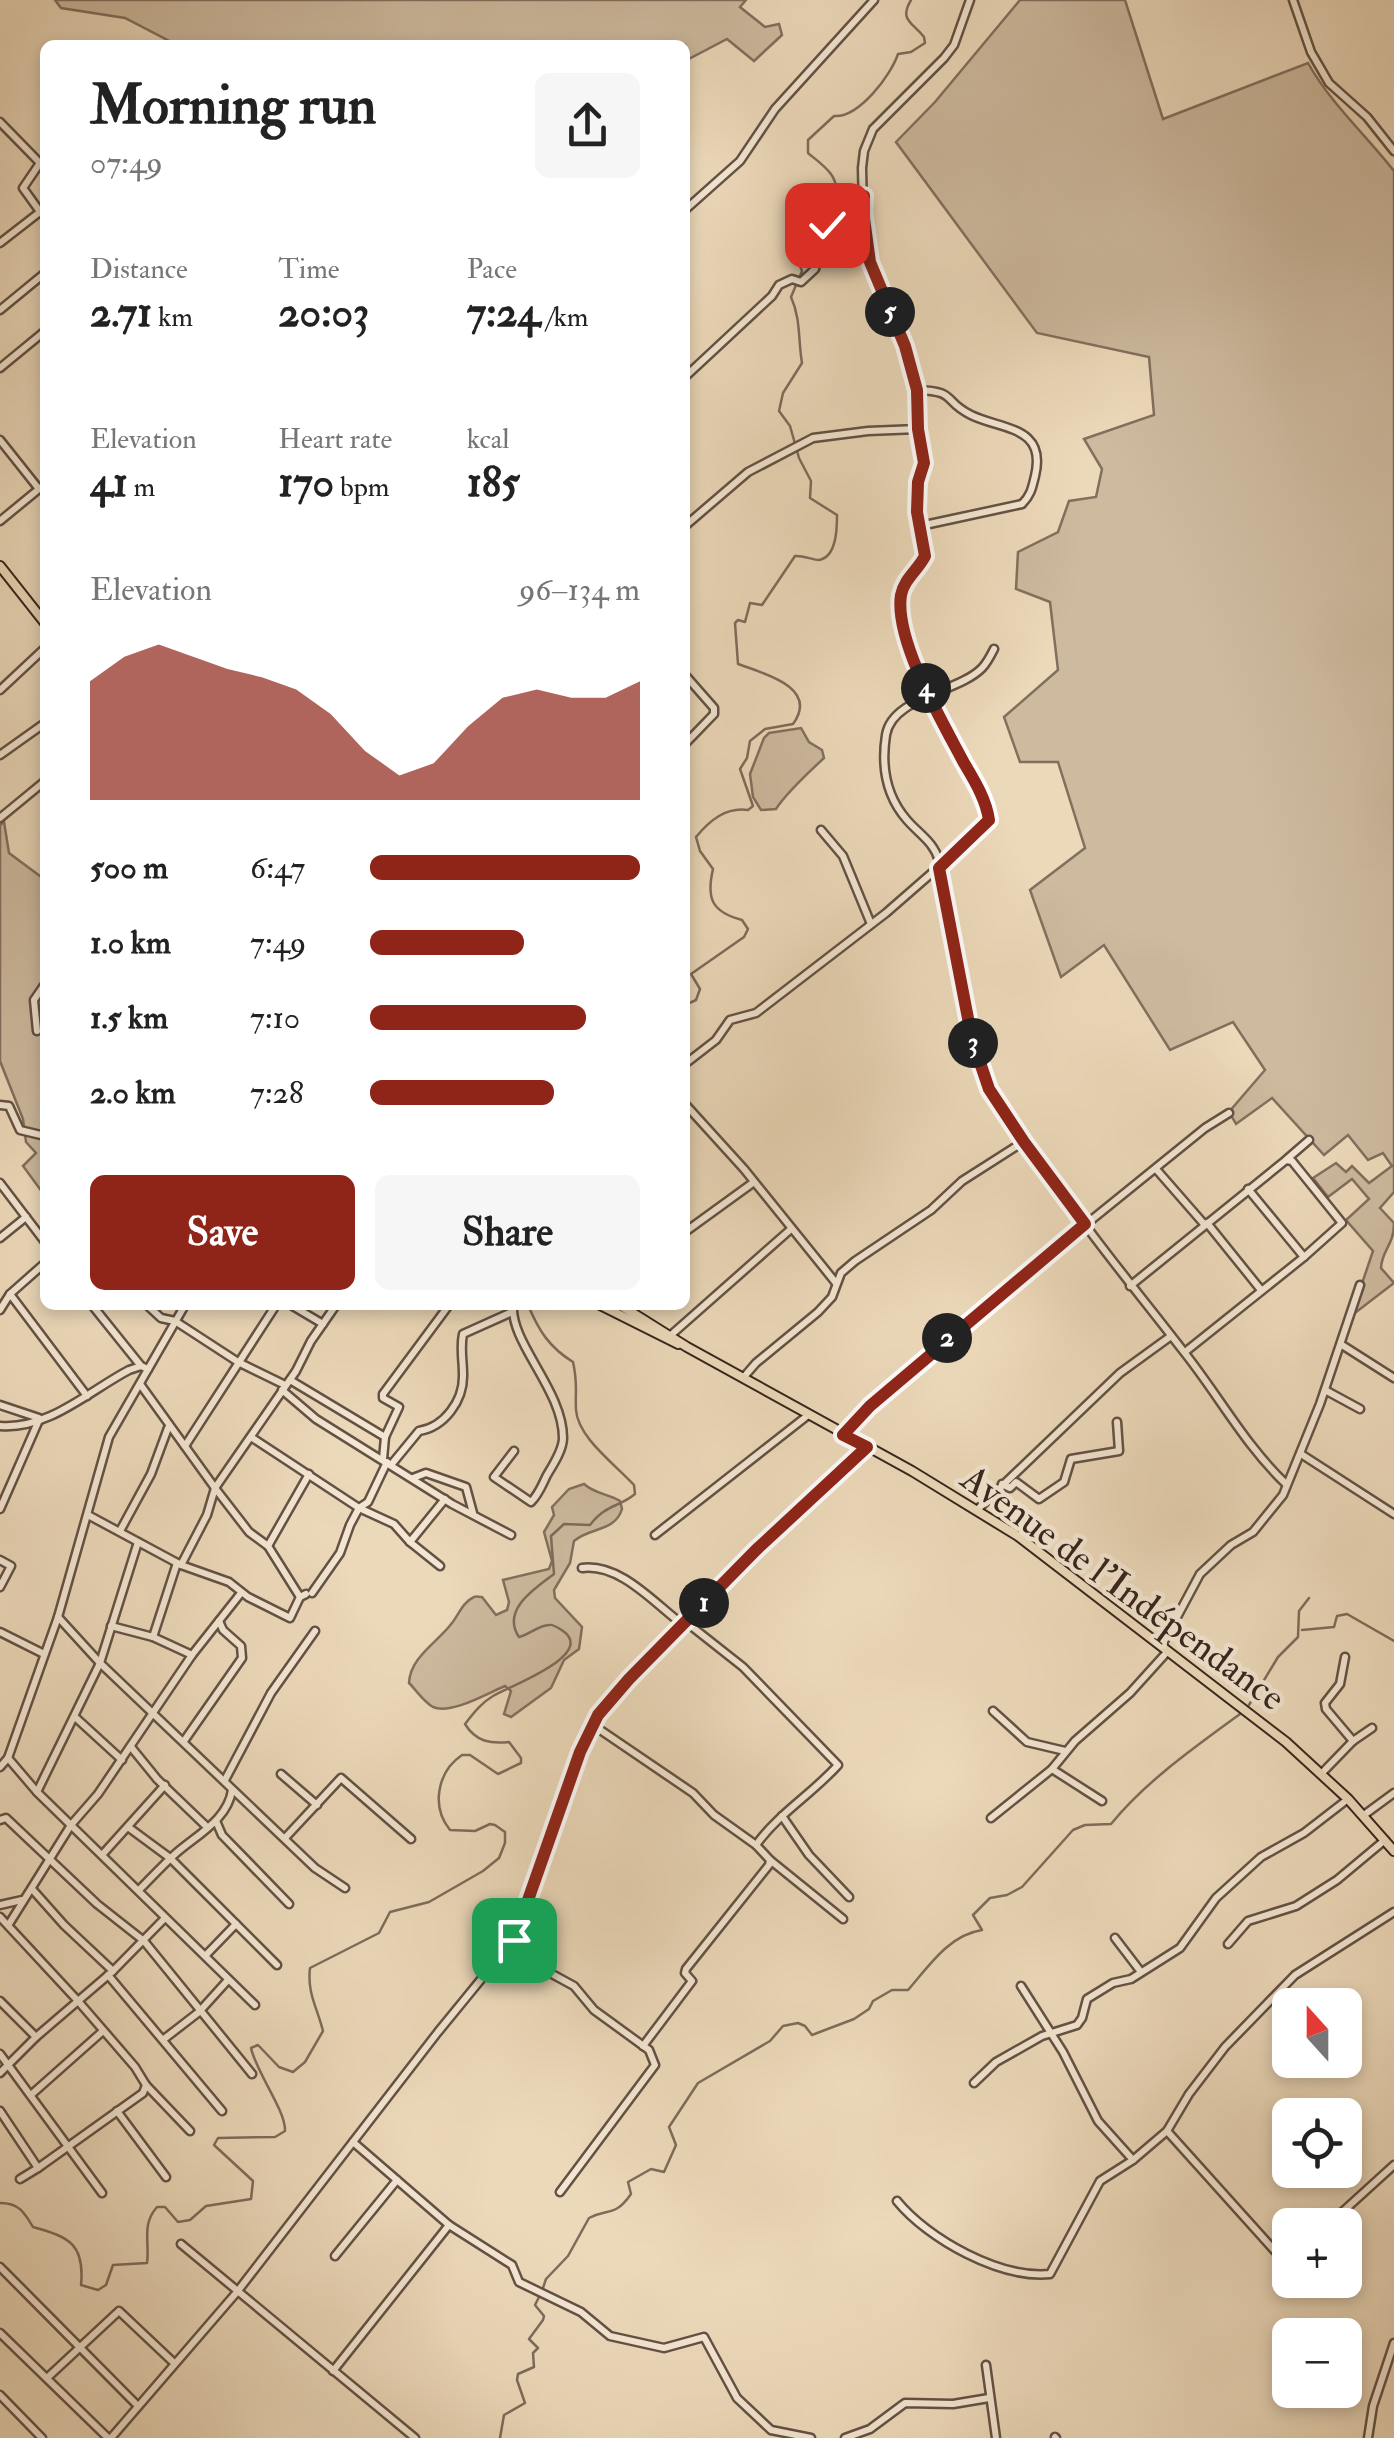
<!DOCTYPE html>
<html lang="en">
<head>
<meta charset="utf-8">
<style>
  body { margin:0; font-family:"IM FELL Double Pica",serif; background:#f6f6f6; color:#222; height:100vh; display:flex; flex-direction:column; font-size:38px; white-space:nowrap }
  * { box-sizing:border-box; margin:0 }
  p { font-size:32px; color:#767676 }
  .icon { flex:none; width:55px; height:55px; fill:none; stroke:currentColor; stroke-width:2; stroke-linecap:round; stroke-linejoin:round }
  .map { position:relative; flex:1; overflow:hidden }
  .drawer { position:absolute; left:40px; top:40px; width:650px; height:1270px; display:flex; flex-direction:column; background:#fff; border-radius:15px; box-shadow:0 5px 15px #0003 }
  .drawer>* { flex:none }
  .needle { width:65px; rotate:339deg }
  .fabs { position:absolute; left:1272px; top:1988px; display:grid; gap:20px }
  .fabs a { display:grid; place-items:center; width:90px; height:90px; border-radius:15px; background:#fff; box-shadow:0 5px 15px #0003; font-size:50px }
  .pin { position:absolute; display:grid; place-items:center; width:85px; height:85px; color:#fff; margin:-42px; border-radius:20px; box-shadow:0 5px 15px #0006 }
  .km { position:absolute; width:50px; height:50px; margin:-25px; border-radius:50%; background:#222; color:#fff; font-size:28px; line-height:50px; text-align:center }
  .round { display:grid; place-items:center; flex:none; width:105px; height:105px; border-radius:15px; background:#f6f6f6 }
  .head { display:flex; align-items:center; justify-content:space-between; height:170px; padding:0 50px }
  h1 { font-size:55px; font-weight:800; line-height:75px }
  .metrics { display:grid; grid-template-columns:repeat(3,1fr); gap:15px; height:170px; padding:10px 50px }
  .metrics div { display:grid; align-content:center }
  .metrics b { font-size:42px; font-weight:800 }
  .metrics small { font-size:28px; font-weight:400 }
  .metrics p { font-size:28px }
  .chart { height:280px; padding:20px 50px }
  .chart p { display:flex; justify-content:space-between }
  .chart svg { width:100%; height:180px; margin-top:10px; fill:#8f2418; opacity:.7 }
  .cta { display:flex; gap:20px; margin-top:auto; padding:20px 50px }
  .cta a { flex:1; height:115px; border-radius:15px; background:#8f2418; color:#fff; font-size:40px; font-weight:800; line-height:115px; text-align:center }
  .cta a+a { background:#f6f6f6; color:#222 }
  ul { padding:0 50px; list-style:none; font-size:32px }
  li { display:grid; grid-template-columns:160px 120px 1fr; align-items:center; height:75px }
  li i { height:25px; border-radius:12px; background:#8f2418 }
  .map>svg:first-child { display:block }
  .green { fill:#cdba9f; stroke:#826f5e; stroke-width:2.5 }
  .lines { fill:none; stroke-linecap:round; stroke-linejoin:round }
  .stream { stroke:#7e6b5b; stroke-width:2.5 }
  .minor-casing { stroke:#645144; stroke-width:11 }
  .major-casing { stroke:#36241d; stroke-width:12 }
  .minor { stroke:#f3e6d2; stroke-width:6 }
  .major { stroke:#ecd9ba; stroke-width:8 }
  .route-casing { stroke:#fff; stroke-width:20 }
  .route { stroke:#8f2418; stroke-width:12 }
  .labels { text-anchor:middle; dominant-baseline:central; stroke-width:9; stroke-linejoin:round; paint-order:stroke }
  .street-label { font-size:38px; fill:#36241d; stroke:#f3e6d2 }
</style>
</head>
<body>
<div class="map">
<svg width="1394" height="2438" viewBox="0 0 1394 2438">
  <rect width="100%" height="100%" fill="#ecd9ba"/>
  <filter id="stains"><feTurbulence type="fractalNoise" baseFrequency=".002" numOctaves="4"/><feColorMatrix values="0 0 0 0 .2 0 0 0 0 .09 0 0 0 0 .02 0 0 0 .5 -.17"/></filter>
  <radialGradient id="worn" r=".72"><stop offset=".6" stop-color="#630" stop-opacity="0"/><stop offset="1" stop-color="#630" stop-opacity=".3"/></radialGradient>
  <g class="green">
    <polygon points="55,0 746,0 740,7 765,27 779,24 782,35 754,61 727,39 685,61 685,45 177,45 125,18 61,8"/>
    <path d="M1020 0H1125L1163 119 1308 63C1331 104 1365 134 1394 171V1192L1380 1208 1394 1223C1394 1246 1382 1249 1381 1268L1394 1283 1351 1316 1373 1251 1346 1220 1369 1199 1352 1179 1328 1197 1313 1178 1336 1163 1346 1172 1352 1166 1369 1183 1392 1166 1383 1153 1368 1160 1348 1135 1324 1155 1272 1098 1236 1124 1229 1112 1265 1070 1233 1022 1170 1050 1104 945 1061 977 1030 890 1085 848 1058 762H1020L1004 717 1058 670 1050 602 1016 589 1018 552 1058 532 1069 501 1096 497 1102 469 1084 439 1154 415 1149 357 1037 333 896 142 935 102Z"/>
    <path d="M801 728 809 742 822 750 824 758C809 772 786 793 776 809L761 810 753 797 750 774 764 738 769 733Z"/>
    <polygon points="4,822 9,853 40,876 45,876 45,1196 23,1166 36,1153 26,1142 23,1119 0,1061 0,825"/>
    <path d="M584 1484C595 1494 609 1494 620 1501L622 1509C615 1532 590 1527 574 1541L570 1563 554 1590 555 1598 582 1627 579 1649 564 1660 551 1688 511 1717 504 1714 511 1691 505 1686C488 1693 451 1715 433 1707 424 1702 416 1690 409 1683 410 1657 438 1642 452 1623 459 1614 463 1602 474 1597 476 1596 479 1597 482 1597L496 1615 507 1610 509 1602 503 1580 549 1569 552 1561 544 1532 554 1515 552 1507 569 1489Z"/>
  </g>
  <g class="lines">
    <g class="stream">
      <path d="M685 1005 696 1000 700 989 691 974 744 937 748 929 742 920C712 912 706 899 713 869L700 851 696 837C710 820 726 807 748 810L753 806 740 769 747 758 750 741 765 729 793 724C820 687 762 673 738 664L735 623 738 620 745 622 750 603 762 605 795 556C802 555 813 560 819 560 837 557 837 527 837 515L810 498 811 481 799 458 790 426 779 411 783 393 802 363C798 340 801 319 791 297L802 271 798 261 799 227 804 222 812 224 823 220C826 211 832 205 835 196 841 176 821 164 808 153V140L834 116C859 118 891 75 898 54L911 52 925 43 924 37C912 22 899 20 911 0"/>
      <polyline points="1302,1630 1334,1627 1337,1616 1347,1614 1394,1641"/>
      <polyline points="1249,1705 1278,1657 1298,1637 1299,1611 1309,1598"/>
      <path d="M0 2203C19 2203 24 2212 33 2227 69 2237 85 2244 81 2285L98 2290 106 2285 113 2265 147 2263C150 2243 141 2225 157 2207H165L178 2222 190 2220 206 2206 251 2199 253 2181 214 2145 218 2138 275 2137 285 2131C286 2111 256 2072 251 2048L258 2045 279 2067 293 2072 305 2062 323 2031C317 2007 307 1993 310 1968L379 1933 390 1912 429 1902 483 1871 499 1858 505 1843V1832L495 1825 490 1824 475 1831 450 1830C431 1807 437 1772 462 1755H470L498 1774 521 1763V1758L509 1742C491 1744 476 1742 465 1724 473 1714 481 1703 493 1696 507 1687 597 1655 563 1631 560 1629 553 1624 549 1625 539 1625 529 1635 519 1637 501 1610 534 1589 554 1574L551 1536 564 1524 590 1525C606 1504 618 1508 635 1494L634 1485C616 1465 578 1438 576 1410 575 1390 578 1384 573 1362 549 1347 539 1331 528 1305"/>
      <path d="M543 2288 546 2279 568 2256 589 2218C609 2208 615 2217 631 2194L628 2182 651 2169 664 2172 676 2145 669 2127 698 2083 770 2041 783 2026 798 2023 805 2026 812 2035 854 2019 869 2009 873 2001 892 1990H908C929 1966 949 1935 982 1930L973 1915 990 1898 1007 1895 1022 1887 1073 1830 1085 1825 1111 1824C1146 1781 1195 1747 1240 1714"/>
      <polyline points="500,2438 504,2415 525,2403 517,2380 518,2374 534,2367 533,2353 538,2348 529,2339 543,2320 544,2316 535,2305 540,2295"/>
    </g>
    <g class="minor-casing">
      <g id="minor">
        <polyline points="1293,0 1311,52 1329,83 1367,117 1394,151"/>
        <polyline points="0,122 40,163 23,188 41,213"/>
        <polyline points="685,210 740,161 775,109 874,0"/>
        <polyline points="0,243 45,208"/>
        <polyline points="0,310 45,273"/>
        <polyline points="0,368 45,331"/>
        <polyline points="685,377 772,296 779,285 792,279 801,282 815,269 822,239 832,214 848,203 864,196"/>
        <path d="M917 390C958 391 942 401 971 415 1002 430 1047 426 1035 476 1032 488 1031 495 1022 504L920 526"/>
        <polyline points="0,440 39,489"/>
        <polyline points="0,521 45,484"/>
        <polyline points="685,526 748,472 813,438 868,431 918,429"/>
        <path d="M994 649C991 655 987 663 982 668 959 692 892 697 886 735 881 767 886 796 907 820 919 834 934 842 939 861 955 930 958 1003 981 1069 994 1106 1022 1133 1043 1165 1086 1230 1136 1290 1184 1352 1219 1396 1245 1445 1286 1484"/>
        <polyline points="685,675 714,708 714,714 685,744"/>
        <polyline points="0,690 45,648"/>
        <polyline points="0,755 45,723"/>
        <polyline points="0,818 45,781"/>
        <polyline points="821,830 843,856 871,924"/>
        <polyline points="37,1031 34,1000 45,984"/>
        <path d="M685 1064 716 1040 730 1020 756 1013 886 913 980 831 989 820C986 799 974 780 964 763 942 722 895 641 902 595 904 579 918 570 925 556L917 511 919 482 924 463 918 429 917 390 905 346 870 261 863 211 862 168 864 151 873 129 944 58 954 45 970 0"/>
        <polyline points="685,1104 744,1169 836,1283"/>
        <polyline points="0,1105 9,1106 20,1130 45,1136"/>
        <polyline points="1287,1159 1309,1140"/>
        <polyline points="1156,1169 1204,1224"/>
        <polyline points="0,1183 45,1242"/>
        <polyline points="1207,1223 1261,1290"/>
        <polyline points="685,1232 754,1182"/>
        <polyline points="0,1238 26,1217"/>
        <polyline points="1130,1286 1286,1160 1292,1161 1342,1223 1304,1257"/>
        <polyline points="10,1294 45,1263"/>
        <polyline points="92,1305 141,1366"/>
        <polyline points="147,1305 161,1318 175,1321 238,1362 285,1385"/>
        <polyline points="291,1305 323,1324"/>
        <path d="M513 1305C510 1343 563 1390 563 1438 563 1450 553 1465 547 1475 542 1485 539 1494 531 1502L494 1477 514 1451"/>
        <polyline points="0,1310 10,1294 87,1396"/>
        <polyline points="671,1335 791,1229"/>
        <polyline points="1342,1345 1394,1378"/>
        <polyline points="1185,1352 1304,1257 1248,1189"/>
        <polyline points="743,1378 756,1363 818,1312 832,1297 841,1273 855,1261 931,1210 962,1181 1023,1142"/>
        <polyline points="290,1380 385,1437"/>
        <polyline points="140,1384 215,1488 249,1532 268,1546 300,1597"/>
        <polyline points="282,1390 316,1419 452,1504 511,1535"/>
        <polyline points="1325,1390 1360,1409"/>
        <polyline points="0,1405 39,1418"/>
        <path d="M0 1426C48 1430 89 1391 129 1370L141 1366 148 1369"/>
        <polyline points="844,1434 870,1406 985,1306 1205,1128 1229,1113"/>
        <polyline points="251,1437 359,1508 394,1524 410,1542 440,1566"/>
        <polyline points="185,1446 276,1305"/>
        <polyline points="1301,1454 1394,1514"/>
        <polyline points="383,1459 385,1437 399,1407 383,1398 383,1394 449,1305"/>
        <path d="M391 1465 419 1431C444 1427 464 1401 463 1374 463 1360 460 1348 463 1334L512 1312"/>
        <polyline points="413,1478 426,1473 466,1487 473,1513"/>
        <polyline points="1002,1484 1010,1488 1016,1482 1039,1499 1064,1482 1071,1459 1119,1451 1117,1422"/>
        <polyline points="0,1509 39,1420"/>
        <polyline points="978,1509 1120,1373 1171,1336"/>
        <polyline points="88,1515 181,1565 229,1582 248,1597 290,1618 300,1597 306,1594"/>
        <polyline points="120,1531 151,1474 168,1428"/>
        <polyline points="655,1535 807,1416"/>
        <polyline points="410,1542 445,1499"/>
        <polyline points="268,1546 309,1474"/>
        <polyline points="0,1560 11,1566 0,1587"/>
        <polyline points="181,1565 207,1515 215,1488 296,1371 311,1341 336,1305"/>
        <path d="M582 1568C620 1563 654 1603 682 1624"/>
        <polyline points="312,1593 340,1553 350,1525 359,1508 368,1502 387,1462"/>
        <polyline points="58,1617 100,1663 315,1868 345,1888"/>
        <polyline points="111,1626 153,1637 192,1655"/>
        <polyline points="0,1632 44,1654"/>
        <polyline points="153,1637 177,1563"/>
        <polyline points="1162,1645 1200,1574 1231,1545 1253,1532 1283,1495 1320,1404 1360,1285"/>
        <polyline points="1345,1657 1340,1684 1325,1703 1326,1709 1353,1741"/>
        <polyline points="993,1711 1027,1742 1065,1751"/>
        <polyline points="75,1717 122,1760"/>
        <polyline points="593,1725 693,1793 714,1815 756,1845"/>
        <polyline points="184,1741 242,1658 241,1646 223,1630 219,1621"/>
        <polyline points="131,1747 157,1779 207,1827"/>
        <polyline points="8,1758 37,1792 255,2005"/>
        <polyline points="0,1767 8,1758 58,1617 109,1437 185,1305"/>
        <polyline points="1052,1769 1102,1801"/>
        <polyline points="1322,1773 1353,1741 1372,1728"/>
        <polyline points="281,1774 317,1805"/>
        <polyline points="225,1780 271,1693 315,1631"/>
        <polyline points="37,1792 100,1663 138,1542"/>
        <polyline points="1364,1815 1394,1793"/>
        <polyline points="782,1816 809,1855 849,1897"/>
        <polyline points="991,1818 1052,1769 1075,1741 1130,1693 1168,1651"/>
        <polyline points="0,1820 6,1818 97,1904 144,1941 252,2074"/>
        <polyline points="216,1821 222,1835 289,1904"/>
        <polyline points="128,1827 170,1858 277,1965"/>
        <polyline points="285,1838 341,1778 411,1839"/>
        <polyline points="102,1855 165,1785"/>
        <polyline points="770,1860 843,1919"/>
        <polyline points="32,1889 64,1925 113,1971"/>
        <path d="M139 1890C151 1878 162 1866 174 1855 195 1836 228 1820 232 1790"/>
        <polyline points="0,1905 22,1900"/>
        <polyline points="0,1917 78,2001 135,2067 146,2085 190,2131"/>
        <polyline points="9,1924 71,1825 98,1794 192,1655 241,1593"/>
        <polyline points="1115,1938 1141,1972"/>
        <polyline points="514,1939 552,1974 574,1986 594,2010 649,2050 655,2065 560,2192"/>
        <polyline points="1228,1944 1248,1921 1296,1906 1337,1880 1385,1840"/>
        <polyline points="206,1955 236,1924"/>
        <polyline points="108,1975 222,2111"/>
        <polyline points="1021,1986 1063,2052 1098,2121 1133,2160"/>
        <polyline points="0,2001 36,2037"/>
        <polyline points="164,2039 199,2012 228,1980"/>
        <path d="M643 2046 692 1981 685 1973 686 1969 769 1865 770 1860 756 1845C778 1814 812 1794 838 1765L743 1667 686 1622"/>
        <polyline points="0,2054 102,2193"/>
        <polyline points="0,2073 36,2037 113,1971 165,1918"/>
        <polyline points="974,2083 996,2062 1042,2036 1077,2025 1082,2018 1087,1999 1113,1983 1131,1979 1180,1948 1216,1898 1261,1857 1304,1833 1348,1799"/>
        <polyline points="32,2094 103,2031"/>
        <polyline points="0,2111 38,2168 143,2093 146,2085"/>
        <polyline points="117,2111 166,2177"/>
        <polyline points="1167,2131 1275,2251 1285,2259 1290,2256"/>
        <polyline points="353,2142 449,2225 512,2265 519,2282 581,2312 610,2336 664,2348 704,2337 737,2398 771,2430 811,2438"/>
        <polyline points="20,2179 38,2168"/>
        <path d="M897 2201C928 2239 1000 2279 1050 2274L1100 2181 1133 2160 1167 2131 1189 2094 1225 2047 1295 1975 1394 1912"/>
        <polyline points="1328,2225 1394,2165"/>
        <polyline points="181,2244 415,2438"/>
        <polyline points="335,2256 397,2180"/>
        <polyline points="0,2267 137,2405"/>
        <polyline points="0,2333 108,2438"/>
        <polyline points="986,2365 996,2438"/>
        <polyline points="333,2371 449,2225"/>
        <polyline points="47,2378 119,2311 173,2362"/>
        <polyline points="0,2395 42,2438"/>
        <polyline points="1055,2437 1056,2438"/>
        <polyline points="111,2438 237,2292 438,2032 514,1939 580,1751 598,1715 629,1679 756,1550 867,1447"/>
        <polyline points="845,2438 870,2429 905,2403 953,2404 989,2398"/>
        <polyline points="1368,2438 1373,2406 1394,2343"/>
      </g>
    </g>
    <g class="major-casing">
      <g id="major">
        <polyline points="0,566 45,623"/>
        <polyline points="600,1305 678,1344"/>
        <polyline points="620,1305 687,1347 912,1471 1018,1536 1286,1742 1348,1799 1394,1851"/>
      </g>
    </g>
    <use href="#minor" class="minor"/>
    <use href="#major" class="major"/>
  </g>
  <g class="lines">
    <g class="route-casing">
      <path id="route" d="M514 1940 580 1752 598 1715 629 1679 756 1550 867 1447 843 1435 870 1406 1085 1224 1024 1142 989 1089 972 1039 939 868 989 820C986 799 974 780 964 763 943 723 894 640 901 595 904 579 918 570 925 556L917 512 918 482 924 463 918 429 917 390 905 346 870 262 863 211 864 196 839 208 827 225"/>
    </g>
    <use href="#route" class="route"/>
  </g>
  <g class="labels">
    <g class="street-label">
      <text transform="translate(1123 1588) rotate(36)">Avenue de l'Indépendance</text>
    </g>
  </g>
  <rect width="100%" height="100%" filter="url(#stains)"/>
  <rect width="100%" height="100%" fill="url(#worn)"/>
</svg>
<div class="fabs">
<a><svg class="needle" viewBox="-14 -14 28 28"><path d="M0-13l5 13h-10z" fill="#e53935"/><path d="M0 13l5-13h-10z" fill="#767676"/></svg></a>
<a><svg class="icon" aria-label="locate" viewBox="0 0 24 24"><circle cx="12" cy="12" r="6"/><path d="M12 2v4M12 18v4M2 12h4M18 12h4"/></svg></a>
<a>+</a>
<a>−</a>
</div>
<div class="pin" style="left:514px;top:1940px;background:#1e9e55"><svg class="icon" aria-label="arrive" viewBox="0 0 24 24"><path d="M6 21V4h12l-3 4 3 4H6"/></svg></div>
<div class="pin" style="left:827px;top:225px;background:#d93025"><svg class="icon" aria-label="check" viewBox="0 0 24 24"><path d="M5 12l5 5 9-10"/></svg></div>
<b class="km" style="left:704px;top:1603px">1</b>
<b class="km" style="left:947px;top:1338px">2</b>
<b class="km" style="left:973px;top:1043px">3</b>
<b class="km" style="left:926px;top:688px">4</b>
<b class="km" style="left:890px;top:312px">5</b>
<section class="drawer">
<div class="head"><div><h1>Morning run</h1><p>07:49</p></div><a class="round"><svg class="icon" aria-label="share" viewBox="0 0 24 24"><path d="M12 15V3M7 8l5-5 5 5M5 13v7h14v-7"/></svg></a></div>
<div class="metrics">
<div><p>Distance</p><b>2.71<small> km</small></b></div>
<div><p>Time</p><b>20:03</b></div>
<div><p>Pace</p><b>7:24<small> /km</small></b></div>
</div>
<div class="metrics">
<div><p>Elevation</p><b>41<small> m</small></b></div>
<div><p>Heart rate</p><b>170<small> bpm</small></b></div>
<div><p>kcal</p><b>185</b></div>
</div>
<div class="chart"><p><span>Elevation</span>96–134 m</p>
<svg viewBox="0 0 160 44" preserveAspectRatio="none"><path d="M0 44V15L10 9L20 6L30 9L40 12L50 14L60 17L70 23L80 32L90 38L100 35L110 26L120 19L130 17L140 19L150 19L160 15V44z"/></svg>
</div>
<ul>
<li><b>500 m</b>6:47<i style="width:100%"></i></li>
<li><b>1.0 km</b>7:49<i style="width:57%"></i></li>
<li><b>1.5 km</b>7:10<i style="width:80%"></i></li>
<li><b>2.0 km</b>7:28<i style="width:68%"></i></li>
</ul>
<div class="cta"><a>Save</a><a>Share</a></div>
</section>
</div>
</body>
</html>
